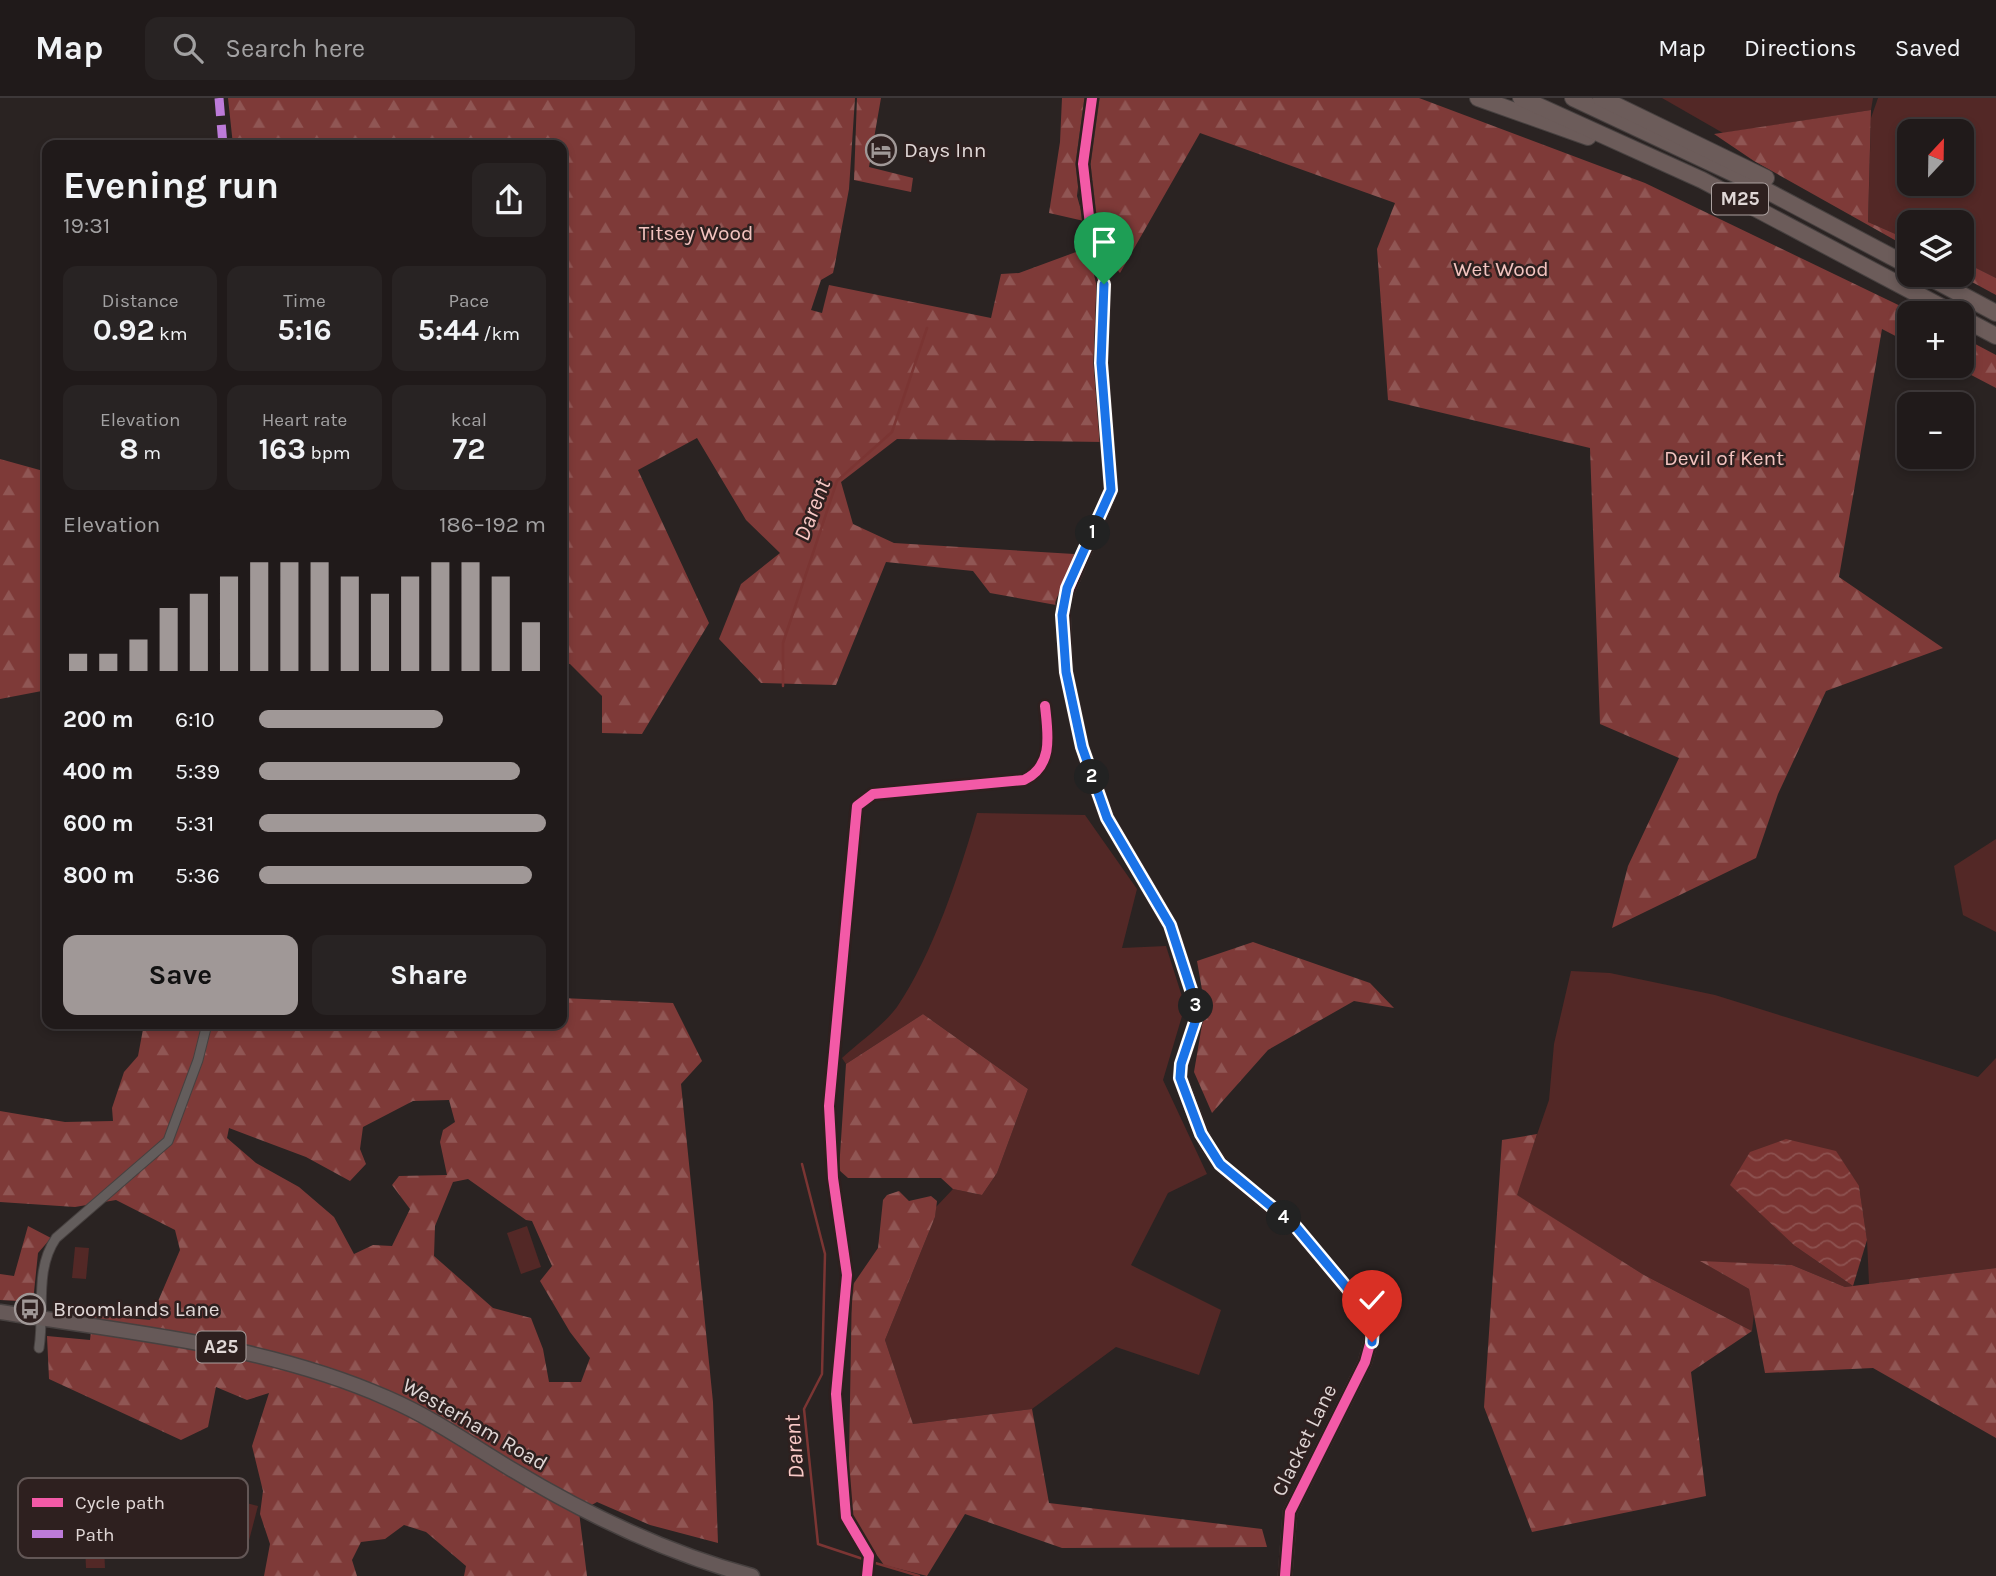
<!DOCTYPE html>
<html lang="en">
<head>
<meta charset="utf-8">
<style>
  body { margin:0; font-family:Karla,sans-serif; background:#282323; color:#f1f3f6; height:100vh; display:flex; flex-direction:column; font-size:26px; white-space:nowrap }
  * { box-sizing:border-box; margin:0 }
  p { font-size:23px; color:#a2a1a2 }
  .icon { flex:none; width:38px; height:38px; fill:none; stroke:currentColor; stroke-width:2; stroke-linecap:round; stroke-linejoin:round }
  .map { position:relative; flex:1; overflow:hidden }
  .panel { position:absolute; left:42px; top:42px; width:525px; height:889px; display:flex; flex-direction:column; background:#201a1a; border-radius:14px; box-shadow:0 4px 10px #0003,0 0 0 2px #3d3839 }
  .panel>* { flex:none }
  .needle { width:46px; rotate:22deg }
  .buttons { position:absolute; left:1897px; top:21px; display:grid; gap:14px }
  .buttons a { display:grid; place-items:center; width:77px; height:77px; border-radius:14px; background:#201a1a; box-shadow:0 4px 10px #0003,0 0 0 2px #3d3839; font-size:35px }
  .pin { position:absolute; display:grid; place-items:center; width:60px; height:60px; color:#fff; margin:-72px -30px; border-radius:50% 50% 50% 0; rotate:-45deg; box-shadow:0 0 7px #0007 }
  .pin .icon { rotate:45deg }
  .km { position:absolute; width:35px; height:35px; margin:-18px; border-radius:50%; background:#222; color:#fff; font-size:19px; line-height:35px; text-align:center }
  .round { display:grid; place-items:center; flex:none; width:74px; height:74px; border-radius:14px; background:#282323 }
  .headline { display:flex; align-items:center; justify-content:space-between; height:119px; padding:0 21px }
  h1 { font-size:38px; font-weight:700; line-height:52px }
  .figures { display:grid; grid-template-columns:repeat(3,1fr); gap:10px; height:119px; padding:7px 21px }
  .figures div { display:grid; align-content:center; border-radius:14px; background:#282323; text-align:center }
  .figures b { font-size:30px; font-weight:700 }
  .figures small { font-size:19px; font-weight:400 }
  .figures p { font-size:19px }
  .chart { height:196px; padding:14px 21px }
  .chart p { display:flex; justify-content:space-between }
  .chart svg { width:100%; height:126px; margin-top:7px; stroke:#a09897; stroke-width:6 }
  .primary-button { display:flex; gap:14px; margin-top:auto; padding:14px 21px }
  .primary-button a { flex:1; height:80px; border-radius:14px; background:#a09897; color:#111; font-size:28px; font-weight:700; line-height:80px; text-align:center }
  .primary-button a+a { background:#282323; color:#f1f3f6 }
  ul { padding:0 21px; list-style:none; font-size:23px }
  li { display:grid; grid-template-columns:112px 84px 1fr; align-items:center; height:52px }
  li i { height:18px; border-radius:9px; background:#a09897 }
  header { display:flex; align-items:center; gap:42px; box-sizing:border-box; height:98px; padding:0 35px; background:#201a1a; border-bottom:2px solid #3d3839 }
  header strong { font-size:33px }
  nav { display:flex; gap:38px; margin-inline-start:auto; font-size:24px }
  .search { width:490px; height:63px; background:#282323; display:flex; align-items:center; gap:18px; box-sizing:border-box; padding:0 24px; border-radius:14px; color:#a2a1a2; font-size:26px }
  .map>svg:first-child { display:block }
  .green { fill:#532826; fill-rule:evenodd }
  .forest { fill:url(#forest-firs); fill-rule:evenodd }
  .water { fill:url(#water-waves) }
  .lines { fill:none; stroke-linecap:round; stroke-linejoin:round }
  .stream { stroke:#7b3533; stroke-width:2.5 }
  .street-casing { stroke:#474140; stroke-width:11 }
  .secondary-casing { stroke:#474140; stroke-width:15 }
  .primary-casing { stroke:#474140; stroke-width:17 }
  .highway-casing { stroke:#474140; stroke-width:18 }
  .street { stroke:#635d5c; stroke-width:9 }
  .secondary { stroke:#695f5e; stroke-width:12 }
  .primary { stroke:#665958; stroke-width:14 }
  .highway { stroke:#6c5c5a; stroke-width:16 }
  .quiet { stroke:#bd7bd9; stroke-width:9; stroke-dasharray:18 9; stroke-linecap:butt }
  .cycleway-casing { stroke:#2e201f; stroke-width:15 }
  .cycleway { stroke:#f35aa7; stroke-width:10 }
  .route-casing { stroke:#fff; stroke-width:14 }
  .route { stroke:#1a73e8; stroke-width:9 }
  .labels { text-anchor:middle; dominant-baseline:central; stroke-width:5; stroke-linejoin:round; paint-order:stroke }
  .shield { fill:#2e201f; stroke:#aba09f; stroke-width:2 }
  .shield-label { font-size:19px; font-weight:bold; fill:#e0d7d6 }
  .poi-label { font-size:21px; fill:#e0d7d6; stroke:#2e201f; text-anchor:start }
  .park-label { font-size:21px; fill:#f3c4c0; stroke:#2e201f }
  .street-label { font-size:21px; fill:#e0d7d6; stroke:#2e201f }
  .water-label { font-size:23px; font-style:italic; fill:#f9c9c6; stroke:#2e201f }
  .key { fill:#2e201f; stroke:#635756; stroke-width:2 }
  .key-label { font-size:19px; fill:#e0d7d6 }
</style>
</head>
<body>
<header>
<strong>Map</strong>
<div class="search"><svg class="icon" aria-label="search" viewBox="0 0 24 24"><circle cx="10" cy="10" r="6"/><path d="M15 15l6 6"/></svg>Search here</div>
<nav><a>Map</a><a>Directions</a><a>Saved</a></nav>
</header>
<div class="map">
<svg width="1996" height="1478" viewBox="0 0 1996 1478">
  <defs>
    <pattern id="forest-firs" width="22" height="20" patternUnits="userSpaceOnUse" patternTransform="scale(1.75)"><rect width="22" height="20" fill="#7e3a38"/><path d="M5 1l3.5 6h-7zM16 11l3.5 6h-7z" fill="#905654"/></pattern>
    <pattern id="water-waves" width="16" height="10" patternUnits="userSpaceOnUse" patternTransform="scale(1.75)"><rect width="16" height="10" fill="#7b3533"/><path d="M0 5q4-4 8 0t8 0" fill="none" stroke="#8d5250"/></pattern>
  </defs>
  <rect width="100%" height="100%" fill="#2a2322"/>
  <g class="green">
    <polygon points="1662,0 1873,0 1871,12 1723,35"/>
    <path d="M1878 0H1996V180L1962 163V124H1909V142L1868 124 1871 20ZM1909 33H1962V86H1909Z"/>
    <path d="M977 715 1085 717 1137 791 1122 850 1166 848 1185 908 1163 982 1207 1076 1168 1095 1131 1167 1221 1212 1199 1277 1116 1249 1032 1311 913 1326 885 1242 935 1119 936 1109 953 1091 982 1097 997 1075 1028 991 923 916 846 966 842 960C859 944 883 928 897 909 932 858 960 775 977 715Z"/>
    <polygon points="1996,741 1996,834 1963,817 1954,768"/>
    <polygon points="1571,873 1610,875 1715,897 1978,979 1996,960 1996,1170 1869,1186 1867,1142 1859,1088 1795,1148 1853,1188 1845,1189 1792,1167 1702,1164 1749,1191 1754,1216 1752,1233 1644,1177 1516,1097 1549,1002 1554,946"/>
    <polygon points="527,1128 541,1169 521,1176 507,1135"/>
    <polygon points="75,1149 89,1150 86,1181 72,1180"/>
    <polygon points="235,1402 258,1408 247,1450 224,1445"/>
    <polygon points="103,1428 105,1470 86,1470 84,1429"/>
  </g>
  <g class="forest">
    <polygon points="228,0 855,0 849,91 835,166 833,175 821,182 811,212 822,215 829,187 991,220 1001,176 1019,175 1095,147 1084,78 1092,0 1419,0 1645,85 1915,215 1909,215 1909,245 1882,231 1839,479 1943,550 1826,593 1778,696 1756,760 1612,830 1628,768 1679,660 1600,626 1590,350 1388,302 1377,151 1395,105 1200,35 1120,175 1097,149 1105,344 897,341 841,384 853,426 894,445 1074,456 1067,509 990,495 973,473 886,464 836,587 761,585 719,541 741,486 780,455 746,422 697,340 638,372 709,525 642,636 602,635 602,598 570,566 562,565 562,47 233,47"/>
    <polygon points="857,0 881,0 869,69 913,80 911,94 854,82"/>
    <polygon points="1062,0 1088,0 1077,98 1084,123 1049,115 1060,44"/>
    <polygon points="1871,12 1868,124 1909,142 1909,150 1754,63 1714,36"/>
    <polygon points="1962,163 1996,180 1996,197 1959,177 1962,177"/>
    <polygon points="1962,239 1996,257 1996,290 1954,268 1962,268"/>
    <polygon points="0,361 47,374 47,592 0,601"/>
    <polygon points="1253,844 1370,885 1394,910 1354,903 1268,952 1212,1015 1194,974 1205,909 1197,863"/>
    <path d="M562 900 673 905 702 963 681 986 713 1304 718 1445 650 1427 597 1404 579 1414 587 1478H464L466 1468 426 1434 404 1427 385 1441 361 1444 352 1462 357 1478H264L270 1446 260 1416 263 1393 252 1348 269 1295 247 1302 216 1289 208 1329 181 1342 49 1281 47 1238 90 1242 93 1217 150 1222 180 1152 175 1132 116 1102 75 1109 0 1104V1013L65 1024 113 1023 112 1010 124 974 138 958 144 926H562ZM449 1002 455 1024 443 1032 440 1044 447 1077 399 1078 392 1087 410 1111 392 1148 373 1147 354 1156 334 1119 299 1089 256 1065 227 1040 229 1030 306 1059 350 1083 366 1066 360 1051 363 1029 413 1003ZM468 1081 526 1122 532 1123 552 1168 540 1183 570 1234 590 1260 581 1284H549L543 1251 531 1220 493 1210 434 1158 435 1128 453 1084Z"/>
    <polygon points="923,916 1028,991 997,1075 982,1097 953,1091 941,1080 848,1080 839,1072 846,966"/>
    <polygon points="1537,1036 1517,1097 1644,1177 1752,1233 1691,1274 1706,1398 1532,1434 1484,1309 1502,1042"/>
    <polygon points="899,1093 909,1103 931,1098 937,1103 935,1119 885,1242 913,1326 1032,1311 1049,1405 1262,1431 1267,1449 1062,1450 965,1416 927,1478 884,1467 848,1417 852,1188 878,1150 883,1102 887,1097"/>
    <polygon points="28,1128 51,1140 38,1155 33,1204 0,1202 0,1176 14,1178"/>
    <polygon points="1700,1163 1792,1167 1845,1189 1996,1170 1996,1340 1873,1270 1765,1275 1749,1191"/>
  </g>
  <polygon class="water" points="1786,1041 1836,1053 1859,1088 1867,1142 1853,1188 1795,1148 1730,1087 1750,1054"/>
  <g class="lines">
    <g class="stream">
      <polyline points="783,588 783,545 837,383 892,334 927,230"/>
      <polyline points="802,1066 825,1156 822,1276 804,1311 818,1446 866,1462"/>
      <polyline points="872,1464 919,1478"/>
    </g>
    <g class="street-casing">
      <g id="street">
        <path d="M39 1250C45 1212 34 1172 56 1140L168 1043 198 962 207 926"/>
        <path d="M867 1478 869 1458 846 1419 836 1296 847 1177 833 1080 829 1008 857 708 873 696 1024 682C1054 668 1048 636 1045 608"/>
      </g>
    </g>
    <g class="secondary-casing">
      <polyline id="secondary" points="1092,0 1083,66 1090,127 1104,186 1101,265 1111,392 1063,505 1066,574 1082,649 1107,720 1170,827 1194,901 1196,921 1181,966 1180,980 1207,1048 1226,1072 1300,1134 1367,1215 1374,1231 1365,1264 1290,1414 1285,1478"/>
    </g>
    <g class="primary-casing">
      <path id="primary" d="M0 1214C130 1235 265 1246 387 1300 431 1319 470 1346 511 1371 587 1417 666 1455 752 1478"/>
    </g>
    <g class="highway-casing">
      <g id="highway">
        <polyline points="1478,0 1588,39"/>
        <polyline points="1521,0 1702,82 1953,215"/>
        <polyline points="1573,0 1737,77 1909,168"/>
        <polyline points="1601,0 1766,80"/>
        <polyline points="1925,177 1996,215"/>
        <polyline points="1962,220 1996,238"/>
      </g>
    </g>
    <use href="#street" class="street"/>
    <use href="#secondary" class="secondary"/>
    <use href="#primary" class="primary"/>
    <use href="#highway" class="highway"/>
    <polyline class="quiet" points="219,0 223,47"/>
    <g class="cycleway-casing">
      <g id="cycleway">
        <polyline points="1092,0 1083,66 1090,127 1104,186 1101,265 1111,392 1063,505 1066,574 1082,649 1107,720 1170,827 1194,901 1196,921 1181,966 1180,980 1207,1048 1226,1072 1300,1134 1367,1215 1374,1231 1365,1264 1290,1414 1285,1478"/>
        <path d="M867 1478 869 1458 846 1419 836 1296 847 1177 833 1080 829 1008 857 708 873 696 1024 682C1054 668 1048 636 1045 608"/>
      </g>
    </g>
    <use href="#cycleway" class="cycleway"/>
  </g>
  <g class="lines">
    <g class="route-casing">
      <polyline id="route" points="1104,186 1101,265 1111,392 1067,490 1062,517 1066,574 1082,649 1107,720 1170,827 1194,901 1196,921 1181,966 1180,980 1201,1036 1220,1066 1296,1129 1363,1209 1373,1225 1372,1244"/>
    </g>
    <use href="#route" class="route"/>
  </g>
  <defs>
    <g id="hotel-ring" transform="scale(1.575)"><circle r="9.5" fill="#2e201f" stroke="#a09897" stroke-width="1.5"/><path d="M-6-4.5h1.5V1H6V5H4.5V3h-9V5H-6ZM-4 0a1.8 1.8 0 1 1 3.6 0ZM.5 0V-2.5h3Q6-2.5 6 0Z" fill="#a09897"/></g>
    <g id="bus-ring" transform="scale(1.575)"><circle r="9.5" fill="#2e201f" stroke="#a09897" stroke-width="1.5"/><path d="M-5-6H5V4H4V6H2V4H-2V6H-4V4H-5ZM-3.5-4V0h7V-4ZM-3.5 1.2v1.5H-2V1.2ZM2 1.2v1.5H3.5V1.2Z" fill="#a09897"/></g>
  </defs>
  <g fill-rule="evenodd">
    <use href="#hotel-ring" x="881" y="52"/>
    <use href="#bus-ring" x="30" y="1211"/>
  </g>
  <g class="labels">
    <g class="shield">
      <rect x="1712" y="85.5" width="56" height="31" rx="5"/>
      <rect x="196.5" y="1233.5" width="49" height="31" rx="5"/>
    </g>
    <g class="shield-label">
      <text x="1740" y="101">M25</text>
      <text x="221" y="1249">A25</text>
    </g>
    <g class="poi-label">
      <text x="904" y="52">Days Inn</text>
      <text x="53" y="1211">Broomlands Lane</text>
    </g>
    <g class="park-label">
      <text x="696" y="135">Titsey Wood</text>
      <text x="1501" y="171">Wet Wood</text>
      <text x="1724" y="360">Devil of Kent</text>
    </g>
    <g class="street-label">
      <text transform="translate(475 1326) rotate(30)">Westerham Road</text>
      <text transform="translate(1304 1342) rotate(-64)">Clacket Lane</text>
    </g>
    <g class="water-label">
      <text transform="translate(812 412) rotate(-69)">Darent</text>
      <text transform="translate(794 1349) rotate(-94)">Darent</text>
    </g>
  </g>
  <rect x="18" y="1380" width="230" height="80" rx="10" class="key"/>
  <rect x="32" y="1400" width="31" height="9" fill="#f35aa7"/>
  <rect x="32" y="1432" width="31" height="8" fill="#bd7bd9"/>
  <g class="key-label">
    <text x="75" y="1411">Cycle path</text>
    <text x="75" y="1443">Path</text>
  </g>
</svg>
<div class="buttons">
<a><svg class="needle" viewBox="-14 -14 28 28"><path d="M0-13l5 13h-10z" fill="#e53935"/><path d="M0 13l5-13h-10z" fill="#a2a1a2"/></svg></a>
<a><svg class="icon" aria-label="layers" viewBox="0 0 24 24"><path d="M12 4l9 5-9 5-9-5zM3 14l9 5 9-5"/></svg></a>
<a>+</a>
<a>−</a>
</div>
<div class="pin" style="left:1104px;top:186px;background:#1e9e55"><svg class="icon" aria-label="arrive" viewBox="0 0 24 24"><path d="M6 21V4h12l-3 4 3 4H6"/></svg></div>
<div class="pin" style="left:1372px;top:1244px;background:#d93025"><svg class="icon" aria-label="check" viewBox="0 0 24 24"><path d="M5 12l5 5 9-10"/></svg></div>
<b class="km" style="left:1093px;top:435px">1</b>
<b class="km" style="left:1092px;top:679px">2</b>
<b class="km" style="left:1196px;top:908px">3</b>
<b class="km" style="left:1284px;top:1120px">4</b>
<section class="panel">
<div class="headline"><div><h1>Evening run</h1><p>19:31</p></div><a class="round"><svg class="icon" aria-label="share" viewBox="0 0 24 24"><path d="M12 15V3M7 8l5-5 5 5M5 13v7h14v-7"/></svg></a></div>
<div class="figures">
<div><p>Distance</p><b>0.92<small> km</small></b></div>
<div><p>Time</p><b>5:16</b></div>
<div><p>Pace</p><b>5:44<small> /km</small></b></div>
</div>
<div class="figures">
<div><p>Elevation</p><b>8<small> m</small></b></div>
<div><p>Heart rate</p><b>163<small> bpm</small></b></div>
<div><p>kcal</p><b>72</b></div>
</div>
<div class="chart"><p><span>Elevation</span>186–192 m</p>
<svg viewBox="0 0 160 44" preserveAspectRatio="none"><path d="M5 44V38M15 44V38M25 44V33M35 44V22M45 44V17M55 44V11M65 44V6M75 44V6M85 44V6M95 44V11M105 44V17M115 44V11M125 44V6M135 44V6M145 44V11M155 44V27"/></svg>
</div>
<ul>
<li><b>200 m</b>6:10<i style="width:64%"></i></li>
<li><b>400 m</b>5:39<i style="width:91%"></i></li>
<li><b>600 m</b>5:31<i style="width:100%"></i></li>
<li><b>800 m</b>5:36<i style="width:95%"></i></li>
</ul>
<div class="primary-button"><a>Save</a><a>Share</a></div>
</section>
</div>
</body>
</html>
